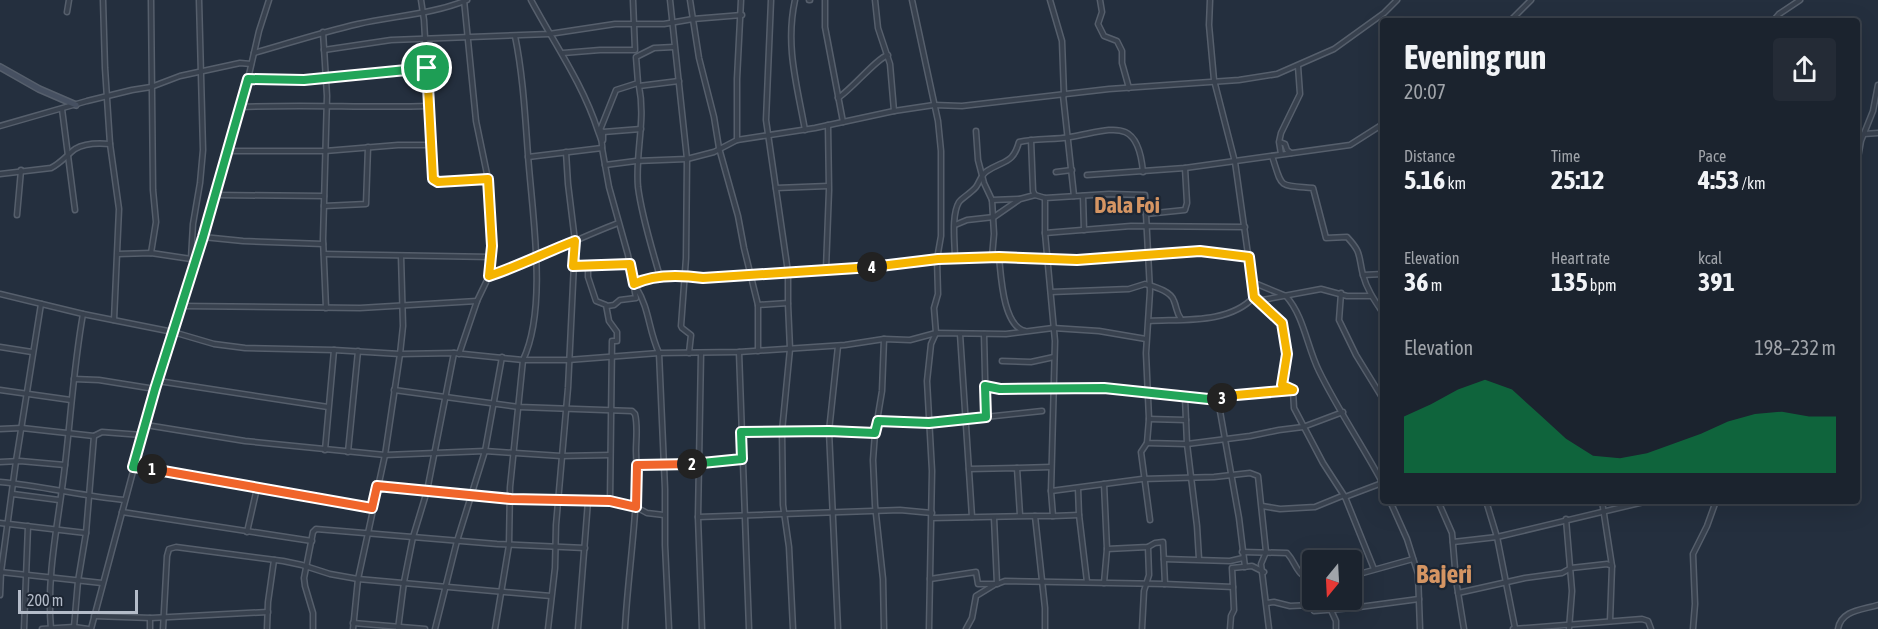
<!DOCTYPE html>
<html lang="en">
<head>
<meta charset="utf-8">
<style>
  body { margin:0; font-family:"Asap Condensed",sans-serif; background:#242b36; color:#f1f3f6; height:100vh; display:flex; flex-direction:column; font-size:22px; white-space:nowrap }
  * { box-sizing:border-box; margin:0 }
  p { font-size:20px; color:#a0a4aa }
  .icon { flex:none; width:33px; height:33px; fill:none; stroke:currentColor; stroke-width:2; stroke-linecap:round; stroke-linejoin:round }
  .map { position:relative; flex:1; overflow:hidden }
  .side { position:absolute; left:1380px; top:18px; width:480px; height:486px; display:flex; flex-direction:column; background:#1b232e; border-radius:6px; box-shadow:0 6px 24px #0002,0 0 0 2px #39404a }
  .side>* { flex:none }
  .needle { width:39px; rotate:198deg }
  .fabs { position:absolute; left:1302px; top:550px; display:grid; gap:12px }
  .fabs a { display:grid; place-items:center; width:60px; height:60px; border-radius:6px; background:#1b232e; box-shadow:0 6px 24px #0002,0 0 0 2px #39404a; font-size:30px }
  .scale { position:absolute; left:18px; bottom:15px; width:120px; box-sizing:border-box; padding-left:6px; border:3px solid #b4bcc9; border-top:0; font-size:16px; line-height:21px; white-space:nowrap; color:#b4bcc9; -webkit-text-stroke:4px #1d2633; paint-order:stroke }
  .pin { position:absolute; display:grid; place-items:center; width:51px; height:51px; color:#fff; margin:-26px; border:3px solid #fff; border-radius:50%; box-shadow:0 2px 6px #0007 }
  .km { position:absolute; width:30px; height:30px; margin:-15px; border-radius:50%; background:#222; color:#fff; font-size:16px; line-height:30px; text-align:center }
  .round { display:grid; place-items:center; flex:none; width:63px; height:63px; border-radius:6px; background:#242b36 }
  .head { display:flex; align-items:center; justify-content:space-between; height:102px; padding:0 24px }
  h1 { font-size:33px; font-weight:700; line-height:45px }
  .figures { display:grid; grid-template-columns:repeat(3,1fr); gap:9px; height:102px; padding:6px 24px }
  .figures div { display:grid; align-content:center }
  .figures b { font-size:26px; font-weight:700 }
  .figures small { font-size:16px; font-weight:400 }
  .figures p { font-size:16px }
  .chart { height:168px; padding:12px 24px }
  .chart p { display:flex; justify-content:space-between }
  .chart svg { width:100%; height:108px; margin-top:6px; fill:#0b8043; opacity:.7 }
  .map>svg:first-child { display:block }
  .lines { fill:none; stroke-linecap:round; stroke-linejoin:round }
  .street-casing { stroke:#565f6c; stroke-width:7 }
  .secondary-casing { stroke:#565f6c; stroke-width:8 }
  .street { stroke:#38414e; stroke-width:4 }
  .secondary { stroke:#465061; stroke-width:5 }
  .split-1-casing { stroke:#fff; stroke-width:12 }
  .split-2-casing { stroke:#fff; stroke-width:12 }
  .split-3-casing { stroke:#fff; stroke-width:12 }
  .split-4-casing { stroke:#fff; stroke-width:12 }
  .split-5-casing { stroke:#fff; stroke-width:12 }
  .split-1 { stroke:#22a559; stroke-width:8 }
  .split-2 { stroke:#f0652b; stroke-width:8 }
  .split-3 { stroke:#22a559; stroke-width:8 }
  .split-4 { stroke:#f5b400; stroke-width:8 }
  .split-5 { stroke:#f5b400; stroke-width:8 }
  .labels { text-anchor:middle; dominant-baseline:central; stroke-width:4.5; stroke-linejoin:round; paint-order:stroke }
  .quarter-label { font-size:22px; font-weight:bold; fill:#d59563; stroke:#1d2633 }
  .district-label { font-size:26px; font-weight:bold; fill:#d59563; stroke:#1d2633 }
</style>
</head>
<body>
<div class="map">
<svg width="1878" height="629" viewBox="0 0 1878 629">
  <rect width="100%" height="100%" fill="#242f3e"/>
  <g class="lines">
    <g class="street-casing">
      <g id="street">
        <polyline points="103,0 105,68 110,144 119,209 114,320"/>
        <polyline points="151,0 153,190 156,222 151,253"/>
        <polyline points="421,0 424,20 433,179 438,182 488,179"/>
        <path d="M531 0C554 43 583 84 598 131 600 137 603 141 602 148L609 187 628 255 636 298 620 300 614 305 607 306"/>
        <polyline points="670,0 687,159 686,258 681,326 682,328 691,335 689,353"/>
        <polyline points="690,0 699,58 714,117 719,148 738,216 744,248 758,305 758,351"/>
        <path d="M795 0C785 46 797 85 805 130"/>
        <polyline points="809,0 810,0"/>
        <polyline points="825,0 825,27 843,122"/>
        <polyline points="875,0 878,28 890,64 894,111"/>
        <polyline points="912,0 938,121 941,151 941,236 937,259 938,294 934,308 936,333 931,344 927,381 932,471 929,629"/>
        <polyline points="1050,0 1062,41 1064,95"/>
        <polyline points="1100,0 1102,12 1098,24 1104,36 1117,41 1122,51 1122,63 1129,88"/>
        <polyline points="1210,0 1209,25 1214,80 1235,162 1254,297 1282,323 1287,355 1283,385 1293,390 1294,408 1323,463 1345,497 1374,569"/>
        <polyline points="67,12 69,0"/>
        <polyline points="1510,21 1531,0"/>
        <polyline points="1773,21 1779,14 1800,0"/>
        <polyline points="323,32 327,96 323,239 326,308"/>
        <polyline points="324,50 391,40 549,34 615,24 664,24 693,19 742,15"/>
        <path d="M254 53C289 43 323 32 358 24 393 16 434 14 467 0"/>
        <polyline points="563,53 600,50 635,50 633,0"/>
        <polyline points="248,79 304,80 427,68"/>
        <polyline points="1063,95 1074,196"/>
        <path d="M838 98C852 89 877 58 888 55"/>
        <path d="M240 107C303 104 366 108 429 106"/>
        <polyline points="62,109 75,210"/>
        <polyline points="0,126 87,101 132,90 151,87 180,76 240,63 251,64"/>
        <polyline points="976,131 978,160 984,183 992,200 994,234 992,257"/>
        <polyline points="603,132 641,129"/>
        <polyline points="1864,134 1878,133"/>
        <polyline points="603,140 603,132 600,130 616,90 638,83 636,57 654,48 674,47"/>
        <polyline points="737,140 737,79 741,0"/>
        <polyline points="1031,140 1033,191 1035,195 1045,198"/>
        <polyline points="1280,142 1285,144 1287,150 1291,153"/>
        <polyline points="227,151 325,151 398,145 430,145"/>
        <polyline points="1281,154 1279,142 1281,133 1300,94 1298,66"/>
        <path d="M1272 156C1283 189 1277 185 1313 188L1326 238 1347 237C1362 253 1358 255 1363 275 1367 290 1375 301 1383 313"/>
        <polyline points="528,157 602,148"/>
        <polyline points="1857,163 1861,141 1873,111 1878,85"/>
        <polyline points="605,165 636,161 687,159 714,152 737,140 815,128 894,111 934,105 962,106 1109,89 1239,80 1277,74 1334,49 1384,13 1397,0"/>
        <polyline points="1056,172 1072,170"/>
        <path d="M0 174 51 168C61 163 67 155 75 149 85 143 99 143 110 144"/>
        <polyline points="1087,175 1185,168 1350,145 1383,124"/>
        <polyline points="776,188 828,186"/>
        <polyline points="215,195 324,196"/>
        <polyline points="1083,196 1084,230"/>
        <polyline points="992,200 1019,199"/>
        <polyline points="324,206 366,204 368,147"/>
        <polyline points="1146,214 1185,210 1187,203 1185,168"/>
        <polyline points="17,215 21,170"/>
        <polyline points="955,225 967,220 994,217 1020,199 1035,195"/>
        <polyline points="1045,233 1131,226 1245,227"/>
        <polyline points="203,237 243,241 323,244"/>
        <polyline points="118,254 151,253 191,259"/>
        <polyline points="324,254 492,257"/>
        <path d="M999 257C1001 276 1003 326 1025 331"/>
        <polyline points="191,259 193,224 200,183 203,150 199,0"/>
        <path d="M955 259C955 244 951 215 959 202 962 198 971 193 976 187 980 181 981 175 987 171 1004 160 1013 164 1019 142 1036 138 1054 140 1070 137 1112 130 1138 115 1143 172"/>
        <polyline points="573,266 588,267 588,277 596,301 606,305 609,321 617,332 617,341 612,341 610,501"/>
        <polyline points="588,267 630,265"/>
        <polyline points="826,269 829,190 828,125"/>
        <polyline points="1363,275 1383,274"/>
        <path d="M489 276C534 261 574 240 618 223"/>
        <path d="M660 277C652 248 642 218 638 187 635 153 646 121 639 86L679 81"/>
        <path d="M1252 282 1286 296C1304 316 1307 347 1319 371 1338 410 1363 446 1383 484"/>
        <polyline points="634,284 643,279 667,277 730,277 854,269 955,259 999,257 1077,260 1200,251 1249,257"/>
        <path d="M636 287C650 310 648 329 659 353L665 489V545L669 629"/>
        <path d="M1051 292 1129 289 1145 284C1155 287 1171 291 1174 301 1177 308 1176 312 1181 319"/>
        <polyline points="1341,293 1339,320 1356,355 1383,399"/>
        <polyline points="0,294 83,314 173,332 214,344 245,348 334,350 400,354 454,353 523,360 568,360 659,353 739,352 845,345 884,339 910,340 936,333 1006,334 1053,328 1099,331 1146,339"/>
        <polyline points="1257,301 1321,289 1347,296 1371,296"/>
        <polyline points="788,304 790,349 782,431 783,505 789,547 793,629"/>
        <polyline points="758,305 788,303 788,272 766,120 771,0"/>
        <polyline points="180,306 360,308 477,301"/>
        <path d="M1149 321C1183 319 1229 324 1254 297"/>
        <polyline points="960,334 972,517"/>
        <polyline points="984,334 986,417"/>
        <polyline points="884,339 882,391 875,433 873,460 875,505 883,579 884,629"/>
        <polyline points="838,346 829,431 838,629"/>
        <polyline points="0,347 32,352"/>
        <polyline points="739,352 749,629"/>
        <polyline points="701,353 698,517 702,629"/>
        <polyline points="459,354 477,301 489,276 492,246 488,179 476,121 464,0"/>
        <polyline points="1002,361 1031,362 1054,357"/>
        <polyline points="74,379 99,380 155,389"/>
        <polyline points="158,381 328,407"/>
        <polyline points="985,386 1000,389 1104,388 1218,400 1239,518 1245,567"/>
        <polyline points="0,390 71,400"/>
        <path d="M394 390 519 407 632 411 635 414C638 426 636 439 636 451 639 511 628 570 625 629"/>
        <polyline points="1185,397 1187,444 1197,526 1199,559"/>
        <polyline points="1218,400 1225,396 1292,390"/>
        <polyline points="1149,419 1186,420"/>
        <polyline points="878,421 929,423 1042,411"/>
        <polyline points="146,425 245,441 385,455 485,451 561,456 610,455"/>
        <polyline points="0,429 22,428 94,436 102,432 142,435"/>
        <polyline points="742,432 829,431 875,433"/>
        <polyline points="1147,443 1141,452 1150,520"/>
        <polyline points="325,450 334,350"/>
        <polyline points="348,452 358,351"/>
        <polyline points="0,462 20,461 65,465"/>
        <polyline points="637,465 700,463 742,459"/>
        <polyline points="133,467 180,473 372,508"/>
        <polyline points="1017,468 1051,467"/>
        <polyline points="969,469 1017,468 1020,515"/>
        <path d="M0 482C42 486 83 496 124 500"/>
        <polyline points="1104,484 1107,549 1104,583"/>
        <polyline points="377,486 472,496 610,501 636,507 647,513 664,515"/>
        <polyline points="1078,488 1079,515 1087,582"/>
        <polyline points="1051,491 1142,479 1214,477 1250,473 1258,476 1266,552 1261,564 1269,629"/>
        <polyline points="13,494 59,500"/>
        <polyline points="1345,497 1382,483"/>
        <polyline points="1390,501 1407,539 1418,574 1420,629"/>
        <polyline points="1438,501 1452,533 1456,580 1464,629"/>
        <polyline points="1486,501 1497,537 1515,628"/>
        <polyline points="1602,501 1612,566"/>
        <polyline points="1262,506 1280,509 1315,507 1342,496"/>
        <polyline points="122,512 312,541"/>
        <polyline points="1053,516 1079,515"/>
        <polyline points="698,517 900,510 932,513"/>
        <polyline points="932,518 1035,516"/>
        <polyline points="1566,519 1572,591 1569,629"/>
        <polyline points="0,523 86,533"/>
        <polyline points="247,532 257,488"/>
        <polyline points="1453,542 1497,537 1648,501"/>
        <polyline points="1107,549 1148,547 1155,543 1163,542 1165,584"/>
        <path d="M1242 552 1287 553C1297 564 1295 574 1312 580"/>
        <polyline points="1164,559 1230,561 1243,558"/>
        <polyline points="0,572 102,583"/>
        <polyline points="1352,576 1413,559"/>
        <polyline points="930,579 976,572 978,584 997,584 994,518"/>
        <polyline points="997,584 1005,581 1165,584 1233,587 1232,568 1252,566 1264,572"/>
        <polyline points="1458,593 1525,578 1562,573 1571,568 1607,564 1612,566 1610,621"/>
        <polyline points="0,595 1,572 16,461 41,304"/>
        <polyline points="1267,603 1274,602 1290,606 1311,605 1314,611 1352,608 1419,599"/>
        <polyline points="1331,610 1336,621 1336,629"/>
        <polyline points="94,616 151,618 268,612"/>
        <polyline points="353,623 425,629"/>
        <polyline points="74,627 78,581 86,533 94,436"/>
        <polyline points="24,629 28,526"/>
        <polyline points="42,629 74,627 88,629"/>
        <path d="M51 629C46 574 59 519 65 465 71 414 74 364 83 314"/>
        <polyline points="91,629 155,389 203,237 248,79 259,31 269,0"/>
        <polyline points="150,629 150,618"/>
        <polyline points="163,629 167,556 169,549 176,547 283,561 302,565 330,574 358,579 551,596"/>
        <polyline points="267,629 268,602 274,560"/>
        <polyline points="313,629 313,613 305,586 304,578 313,532 316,529 497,544 585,548"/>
        <polyline points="353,629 358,579 385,455 400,354 403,326 401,256"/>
        <polyline points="398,629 404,582 413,537 427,491 454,353"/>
        <polyline points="435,629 457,541 485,451 502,357"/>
        <path d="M495 629 509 545 510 487 523 360C548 307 532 213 528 155 525 115 523 75 515 36"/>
        <polyline points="548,629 555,568 556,525 568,388 574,263 575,241 568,184 566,152"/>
        <polyline points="578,629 588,501"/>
        <polyline points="966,629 972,618 976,596 994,585"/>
        <polyline points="1045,629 1045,608 1035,516 1053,516 1051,491 1055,341 1045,233 1045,198 1109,194 1145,195 1150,291 1146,353 1149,419 1147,443 1187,444 1250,436 1279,430 1303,427 1343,412"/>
        <polyline points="1142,629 1144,591 1149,575 1148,547"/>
        <polyline points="1230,629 1231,616 1234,610 1233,587"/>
        <polyline points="1513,629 1642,619 1648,621 1651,629"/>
        <polyline points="1693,629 1695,604 1693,554 1707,526 1716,501"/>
        <path d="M1838 629C1841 610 1862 610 1878 605"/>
      </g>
    </g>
    <g class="secondary-casing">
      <polyline id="secondary" points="0,67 39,89 76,105"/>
    </g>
    <use href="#street" class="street"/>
    <use href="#secondary" class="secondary"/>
  </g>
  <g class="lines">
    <g class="split-1-casing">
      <polyline id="split-1" points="152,469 133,467 155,389 203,237 248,79 304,80 427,68"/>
    </g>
    <g class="split-2-casing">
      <polyline id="split-2" points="152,469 372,508 377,486 511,499 610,501 636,507 637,465 692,464"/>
    </g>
    <g class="split-3-casing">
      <polyline id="split-3" points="692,464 742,459 741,432 829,431 875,433 878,421 929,423 986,417 985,386 1000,389 1104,388 1218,400 1222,398"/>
    </g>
    <g class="split-4-casing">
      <polyline id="split-4" points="872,267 938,259 999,257 1077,260 1200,251 1249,257 1254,297 1282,323 1287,354 1282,385 1293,390 1225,396 1222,398"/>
    </g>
    <g class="split-5-casing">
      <path id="split-5" d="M427 68 433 179 438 182 488 179 492 246 489 276C519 266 546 252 575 241L573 266 630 264 634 284C654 274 681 275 703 278L872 267"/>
    </g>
    <use href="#split-1" class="split-1"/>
    <use href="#split-2" class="split-2"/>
    <use href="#split-3" class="split-3"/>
    <use href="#split-4" class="split-4"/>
    <use href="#split-5" class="split-5"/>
  </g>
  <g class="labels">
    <g class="quarter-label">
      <text x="1127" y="205">Dala Foi</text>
    </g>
    <g class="district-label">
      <text x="1444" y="574">Bajeri</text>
    </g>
  </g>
</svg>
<div class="fabs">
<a><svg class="needle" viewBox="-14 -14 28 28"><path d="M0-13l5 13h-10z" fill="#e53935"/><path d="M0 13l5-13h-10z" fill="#a0a4aa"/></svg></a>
</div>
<div class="scale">200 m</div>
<div class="pin" style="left:427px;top:68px;background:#1e9e55"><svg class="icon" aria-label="arrive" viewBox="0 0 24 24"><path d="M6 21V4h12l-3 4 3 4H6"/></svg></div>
<b class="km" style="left:152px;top:469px">1</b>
<b class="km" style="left:692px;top:464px">2</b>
<b class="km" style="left:1222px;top:398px">3</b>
<b class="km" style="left:872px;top:267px">4</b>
<section class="side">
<div class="head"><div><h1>Evening run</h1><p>20:07</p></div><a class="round"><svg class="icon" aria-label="share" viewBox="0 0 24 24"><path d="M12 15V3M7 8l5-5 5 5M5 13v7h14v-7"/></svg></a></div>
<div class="figures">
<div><p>Distance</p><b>5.16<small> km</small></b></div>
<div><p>Time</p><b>25:12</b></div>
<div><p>Pace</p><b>4:53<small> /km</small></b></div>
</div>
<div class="figures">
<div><p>Elevation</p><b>36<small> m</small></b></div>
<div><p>Heart rate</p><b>135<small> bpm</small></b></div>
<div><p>kcal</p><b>391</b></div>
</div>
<div class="chart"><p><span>Elevation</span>198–232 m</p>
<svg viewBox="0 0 160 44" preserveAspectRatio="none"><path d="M0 44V21L10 16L20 10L30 6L40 10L50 20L60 30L70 37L80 38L90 36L100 32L110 28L120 23L130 20L140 19L150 21L160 21V44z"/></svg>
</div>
</section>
</div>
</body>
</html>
